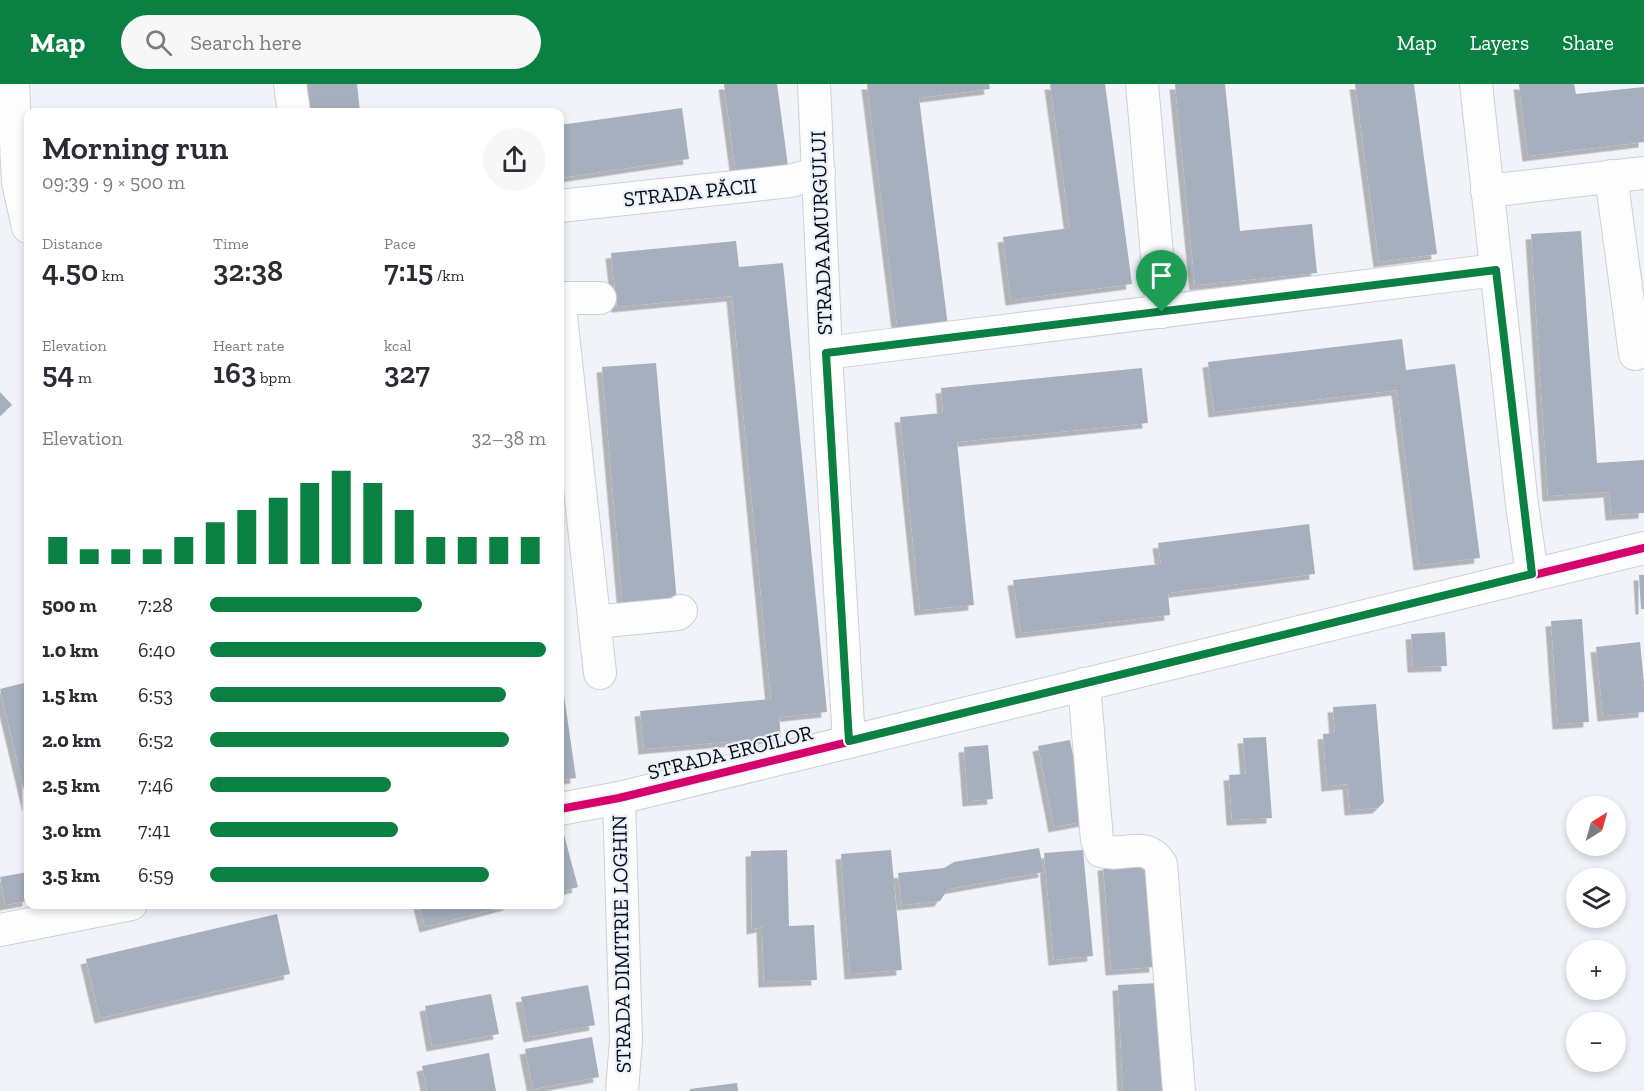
<!DOCTYPE html>
<html lang="en">
<head>
<meta charset="utf-8">
<style>
  body { margin:0; font-family:"Zilla Slab",serif; background:#f7f7f7; color:#2b2b33; height:100vh; display:flex; flex-direction:column; font-size:22px; white-space:nowrap }
  * { box-sizing:border-box; margin:0 }
  p { font-size:20px; color:#7c7c81 }
  .icon { flex:none; width:33px; height:33px; fill:none; stroke:currentColor; stroke-width:2; stroke-linecap:round; stroke-linejoin:round }
  .map { position:relative; flex:1; overflow:hidden }
  .panel { position:absolute; left:24px; top:24px; width:540px; height:801px; display:flex; flex-direction:column; background:#fff; border-radius:12px; box-shadow:0 3px 9px #0003 }
  .panel>* { flex:none }
  .needle { width:39px; rotate:37deg }
  .fabs { position:absolute; left:1566px; top:712px; display:grid; gap:12px }
  .fabs a { display:grid; place-items:center; width:60px; height:60px; border-radius:50%; background:#fff; box-shadow:0 3px 9px #0003; font-size:30px }
  .pin { position:absolute; display:grid; place-items:center; width:51px; height:51px; color:#fff; margin:-62px -26px; border-radius:50% 50% 50% 0; rotate:-45deg; box-shadow:0 0 6px #0007 }
  .pin .icon { rotate:45deg }
  .round { display:grid; place-items:center; flex:none; width:63px; height:63px; border-radius:32px; background:#f7f7f7 }
  .overview { display:flex; align-items:center; justify-content:space-between; height:102px; padding:0 18px }
  h1 { font-size:33px; font-weight:600; line-height:45px }
  .metrics { display:grid; grid-template-columns:repeat(3,1fr); gap:9px; height:102px; padding:6px 18px }
  .metrics div { display:grid; align-content:center }
  .metrics b { font-size:30px; font-weight:600 }
  .metrics small { font-size:16px; font-weight:400 }
  .metrics p { font-size:16px }
  .chart { height:168px; padding:12px 18px }
  .chart p { display:flex; justify-content:space-between }
  .chart svg { width:100%; height:108px; margin-top:6px; stroke:#0b8043; stroke-width:6 }
  ul { padding:0 18px; list-style:none; font-size:20px }
  li { display:grid; grid-template-columns:96px 72px 1fr; align-items:center; height:45px }
  li i { height:15px; border-radius:8px; background:#0b8043 }
  header { display:flex; align-items:center; gap:36px; box-sizing:border-box; height:84px; padding:0 30px; background:#0b8043; color:#fff }
  header strong { font-size:28px }
  nav { display:flex; gap:33px; margin-inline-start:auto; font-size:21px }
  .search { width:420px; height:54px; background:#f7f7f7; display:flex; align-items:center; gap:15px; box-sizing:border-box; padding:0 21px; border-radius:33px; color:#7c7c81; font-size:22px }
  .map>svg:first-child { display:block }
  .building { fill:#a5afbd; filter:url(#shadow) }
  .lines { fill:none; stroke-linecap:round; stroke-linejoin:round }
  .minor-casing { stroke:#ccd0d6; stroke-width:34 }
  .minor { stroke:#fdfdfe; stroke-width:32 }
  .cycleway-casing { stroke:#ecf2fb; stroke-width:11 }
  .cycleway { stroke:#d6006c; stroke-width:8 }
  .route-casing { stroke:#fff; stroke-width:12 }
  .route { stroke:#0b8043; stroke-width:8 }
  .labels { text-anchor:middle; dominant-baseline:central; stroke-width:4.5; stroke-linejoin:round; paint-order:stroke }
  .street-label { font-size:21px; fill:#080d14; stroke:#ecf2fb }
</style>
</head>
<body>
<header>
<strong>Map</strong>
<div class="search"><svg class="icon" aria-label="search" viewBox="0 0 24 24"><circle cx="10" cy="10" r="6"/><path d="M15 15l6 6"/></svg>Search here</div>
<nav><a>Map</a><a>Layers</a><a>Share</a></nav>
</header>
<div class="map">
<svg width="1644" height="1007" viewBox="0 0 1644 1007">
  <defs>
    <filter id="shadow"><feDropShadow dx="-5.5" dy="5.5" stdDeviation="0" flood-color="#0004"/></filter>
  </defs>
  <rect width="100%" height="100%" fill="#f0f3f8"/>
  <g class="building">
    <polygon points="305,0 357,0 360,28 307,28"/>
    <polygon points="724,0 777,0 790,97 738,104"/>
    <polygon points="867,0 989,0 990,5 919,14 948,242 898,248"/>
    <polygon points="1050,0 1105,0 1132,200 1011,216 1003,153 1070,144"/>
    <polygon points="1175,0 1225,0 1240,147 1312,140 1317,189 1195,201"/>
    <polygon points="1355,0 1414,0 1437,170 1379,178"/>
    <polygon points="1519,0 1574,0 1576,10 1644,3 1644,58 1528,72"/>
    <polygon points="682,24 689,75 560,94 560,41"/>
    <polygon points="1581,147 1597,379 1644,376 1644,429 1611,431 1609,408 1548,412 1531,150"/>
    <polygon points="736,157 739,183 783,179 827,628 779,633 781,653 644,665 640,627 771,615 732,212 617,223 611,169"/>
    <polygon points="1402,255 1406,286 1455,280 1480,474 1419,481 1397,306 1214,328 1208,278"/>
    <polygon points="656,279 678,530 624,535 602,283"/>
    <polygon points="1142,284 1148,339 957,358 974,521 920,526 900,333 943,329 941,304"/>
    <polygon points="0,308 12,321 0,332"/>
    <polygon points="1309,440 1315,490 1168,509 1170,531 1021,549 1013,496 1161,480 1158,459"/>
    <polygon points="1639,491 1644,491 1644,525 1641,525"/>
    <polygon points="1582,535 1589,638 1558,640 1551,537"/>
    <polygon points="1445,548 1447,582 1413,583 1411,550"/>
    <polygon points="1640,558 1644,599 1644,628 1603,632 1596,563"/>
    <polygon points="560,584 576,694 560,696"/>
    <polygon points="28,598 28,723 0,605"/>
    <polygon points="1376,620 1384,718 1378,724 1350,726 1348,700 1327,702 1323,650 1335,649 1333,623"/>
    <polygon points="1266,653 1272,734 1232,736 1229,691 1246,690 1243,654"/>
    <polygon points="1070,656 1086,737 1054,743 1038,662"/>
    <polygon points="988,661 993,715 968,717 964,663"/>
    <polygon points="563,747 578,803 560,808 560,748"/>
    <polygon points="1039,764 1044,788 948,805 940,817 902,821 898,789 944,784 954,778"/>
    <polygon points="787,766 789,842 814,841 817,896 764,898 762,843 752,845 751,767"/>
    <polygon points="891,766 902,886 850,890 841,770"/>
    <polygon points="1083,766 1093,872 1054,876 1044,769"/>
    <polygon points="1147,778 1155,883 1111,886 1103,781"/>
    <polygon points="28,788 28,817 5,821 0,793"/>
    <polygon points="419,820 509,820 509,821 425,843"/>
    <polygon points="277,830 290,890 100,934 86,875"/>
    <polygon points="1158,899 1163,1007 1123,1007 1118,901"/>
    <polygon points="588,901 595,941 529,953 521,913"/>
    <polygon points="491,910 499,950 432,962 425,922"/>
    <polygon points="592,953 599,993 533,1005 525,965"/>
    <polygon points="489,969 496,1007 427,1007 422,982"/>
    <polygon points="737,999 738,1007 690,1007 690,1005"/>
  </g>
  <g class="lines">
    <g class="minor-casing">
      <g id="minor">
        <polyline points="13,0 18,98 28,143"/>
        <polyline points="290,0 294,28"/>
        <polyline points="814,0 826,269 849,657"/>
        <polyline points="1142,0 1162,228"/>
        <polyline points="1476,0 1522,421 1532,490"/>
        <polyline points="1611,92 1635,270"/>
        <polyline points="1487,107 1644,89"/>
        <polyline points="560,122 790,97 819,89"/>
        <polyline points="560,214 600,214"/>
        <polyline points="560,223 600,589"/>
        <polyline points="826,269 1496,186"/>
        <polyline points="594,538 678,530 681,527"/>
        <path d="M1084 600 1097 756 1101 767C1124 774 1145 755 1161 780L1179 1007"/>
        <polyline points="619,714 626,956 622,1007"/>
        <polyline points="560,725 619,714 1644,464"/>
        <polyline points="0,846 131,820"/>
      </g>
    </g>
    <use href="#minor" class="minor"/>
    <g class="cycleway-casing">
      <g id="cycleway">
        <polyline points="826,269 1496,186"/>
        <polyline points="560,725 619,714 1644,464"/>
      </g>
    </g>
    <use href="#cycleway" class="cycleway"/>
  </g>
  <g class="lines">
    <g class="route-casing">
      <polygon id="route" points="1496,186 1532,490 849,657 826,269"/>
    </g>
    <use href="#route" class="route"/>
  </g>
  <g class="labels">
    <g class="street-label">
      <text transform="translate(690 108) rotate(-6)">STRADA PĂCII</text>
      <text transform="translate(821 149) rotate(-92)">STRADA AMURGULUI</text>
      <text transform="translate(730 668) rotate(-14)">STRADA EROILOR</text>
      <text transform="translate(621 860) rotate(-91)">STRADA DIMITRIE LOGHIN</text>
    </g>
  </g>
</svg>
<div class="fabs">
<a><svg class="needle" viewBox="-14 -14 28 28"><path d="M0-13l5 13h-10z" fill="#e53935"/><path d="M0 13l5-13h-10z" fill="#7c7c81"/></svg></a>
<a><svg class="icon" aria-label="layers" viewBox="0 0 24 24"><path d="M12 4l9 5-9 5-9-5zM3 14l9 5 9-5"/></svg></a>
<a>+</a>
<a>−</a>
</div>
<div class="pin" style="left:1162px;top:228px;background:#1e9e55"><svg class="icon" aria-label="arrive" viewBox="0 0 24 24"><path d="M6 21V4h12l-3 4 3 4H6"/></svg></div>
<section class="panel">
<div class="overview"><div><h1>Morning run</h1><p>09:39 · 9 × 500 m</p></div><a class="round"><svg class="icon" aria-label="share" viewBox="0 0 24 24"><path d="M12 15V3M7 8l5-5 5 5M5 13v7h14v-7"/></svg></a></div>
<div class="metrics">
<div><p>Distance</p><b>4.50<small> km</small></b></div>
<div><p>Time</p><b>32:38</b></div>
<div><p>Pace</p><b>7:15<small> /km</small></b></div>
</div>
<div class="metrics">
<div><p>Elevation</p><b>54<small> m</small></b></div>
<div><p>Heart rate</p><b>163<small> bpm</small></b></div>
<div><p>kcal</p><b>327</b></div>
</div>
<div class="chart"><p><span>Elevation</span>32–38 m</p>
<svg viewBox="0 0 160 44" preserveAspectRatio="none"><path d="M5 44V33M15 44V38M25 44V38M35 44V38M45 44V33M55 44V27M65 44V22M75 44V17M85 44V11M95 44V6M105 44V11M115 44V22M125 44V33M135 44V33M145 44V33M155 44V33"/></svg>
</div>
<ul>
<li><b>500 m</b>7:28<i style="width:63%"></i></li>
<li><b>1.0 km</b>6:40<i style="width:100%"></i></li>
<li><b>1.5 km</b>6:53<i style="width:88%"></i></li>
<li><b>2.0 km</b>6:52<i style="width:89%"></i></li>
<li><b>2.5 km</b>7:46<i style="width:54%"></i></li>
<li><b>3.0 km</b>7:41<i style="width:56%"></i></li>
<li><b>3.5 km</b>6:59<i style="width:83%"></i></li>
</ul>
</section>
</div>
</body>
</html>
